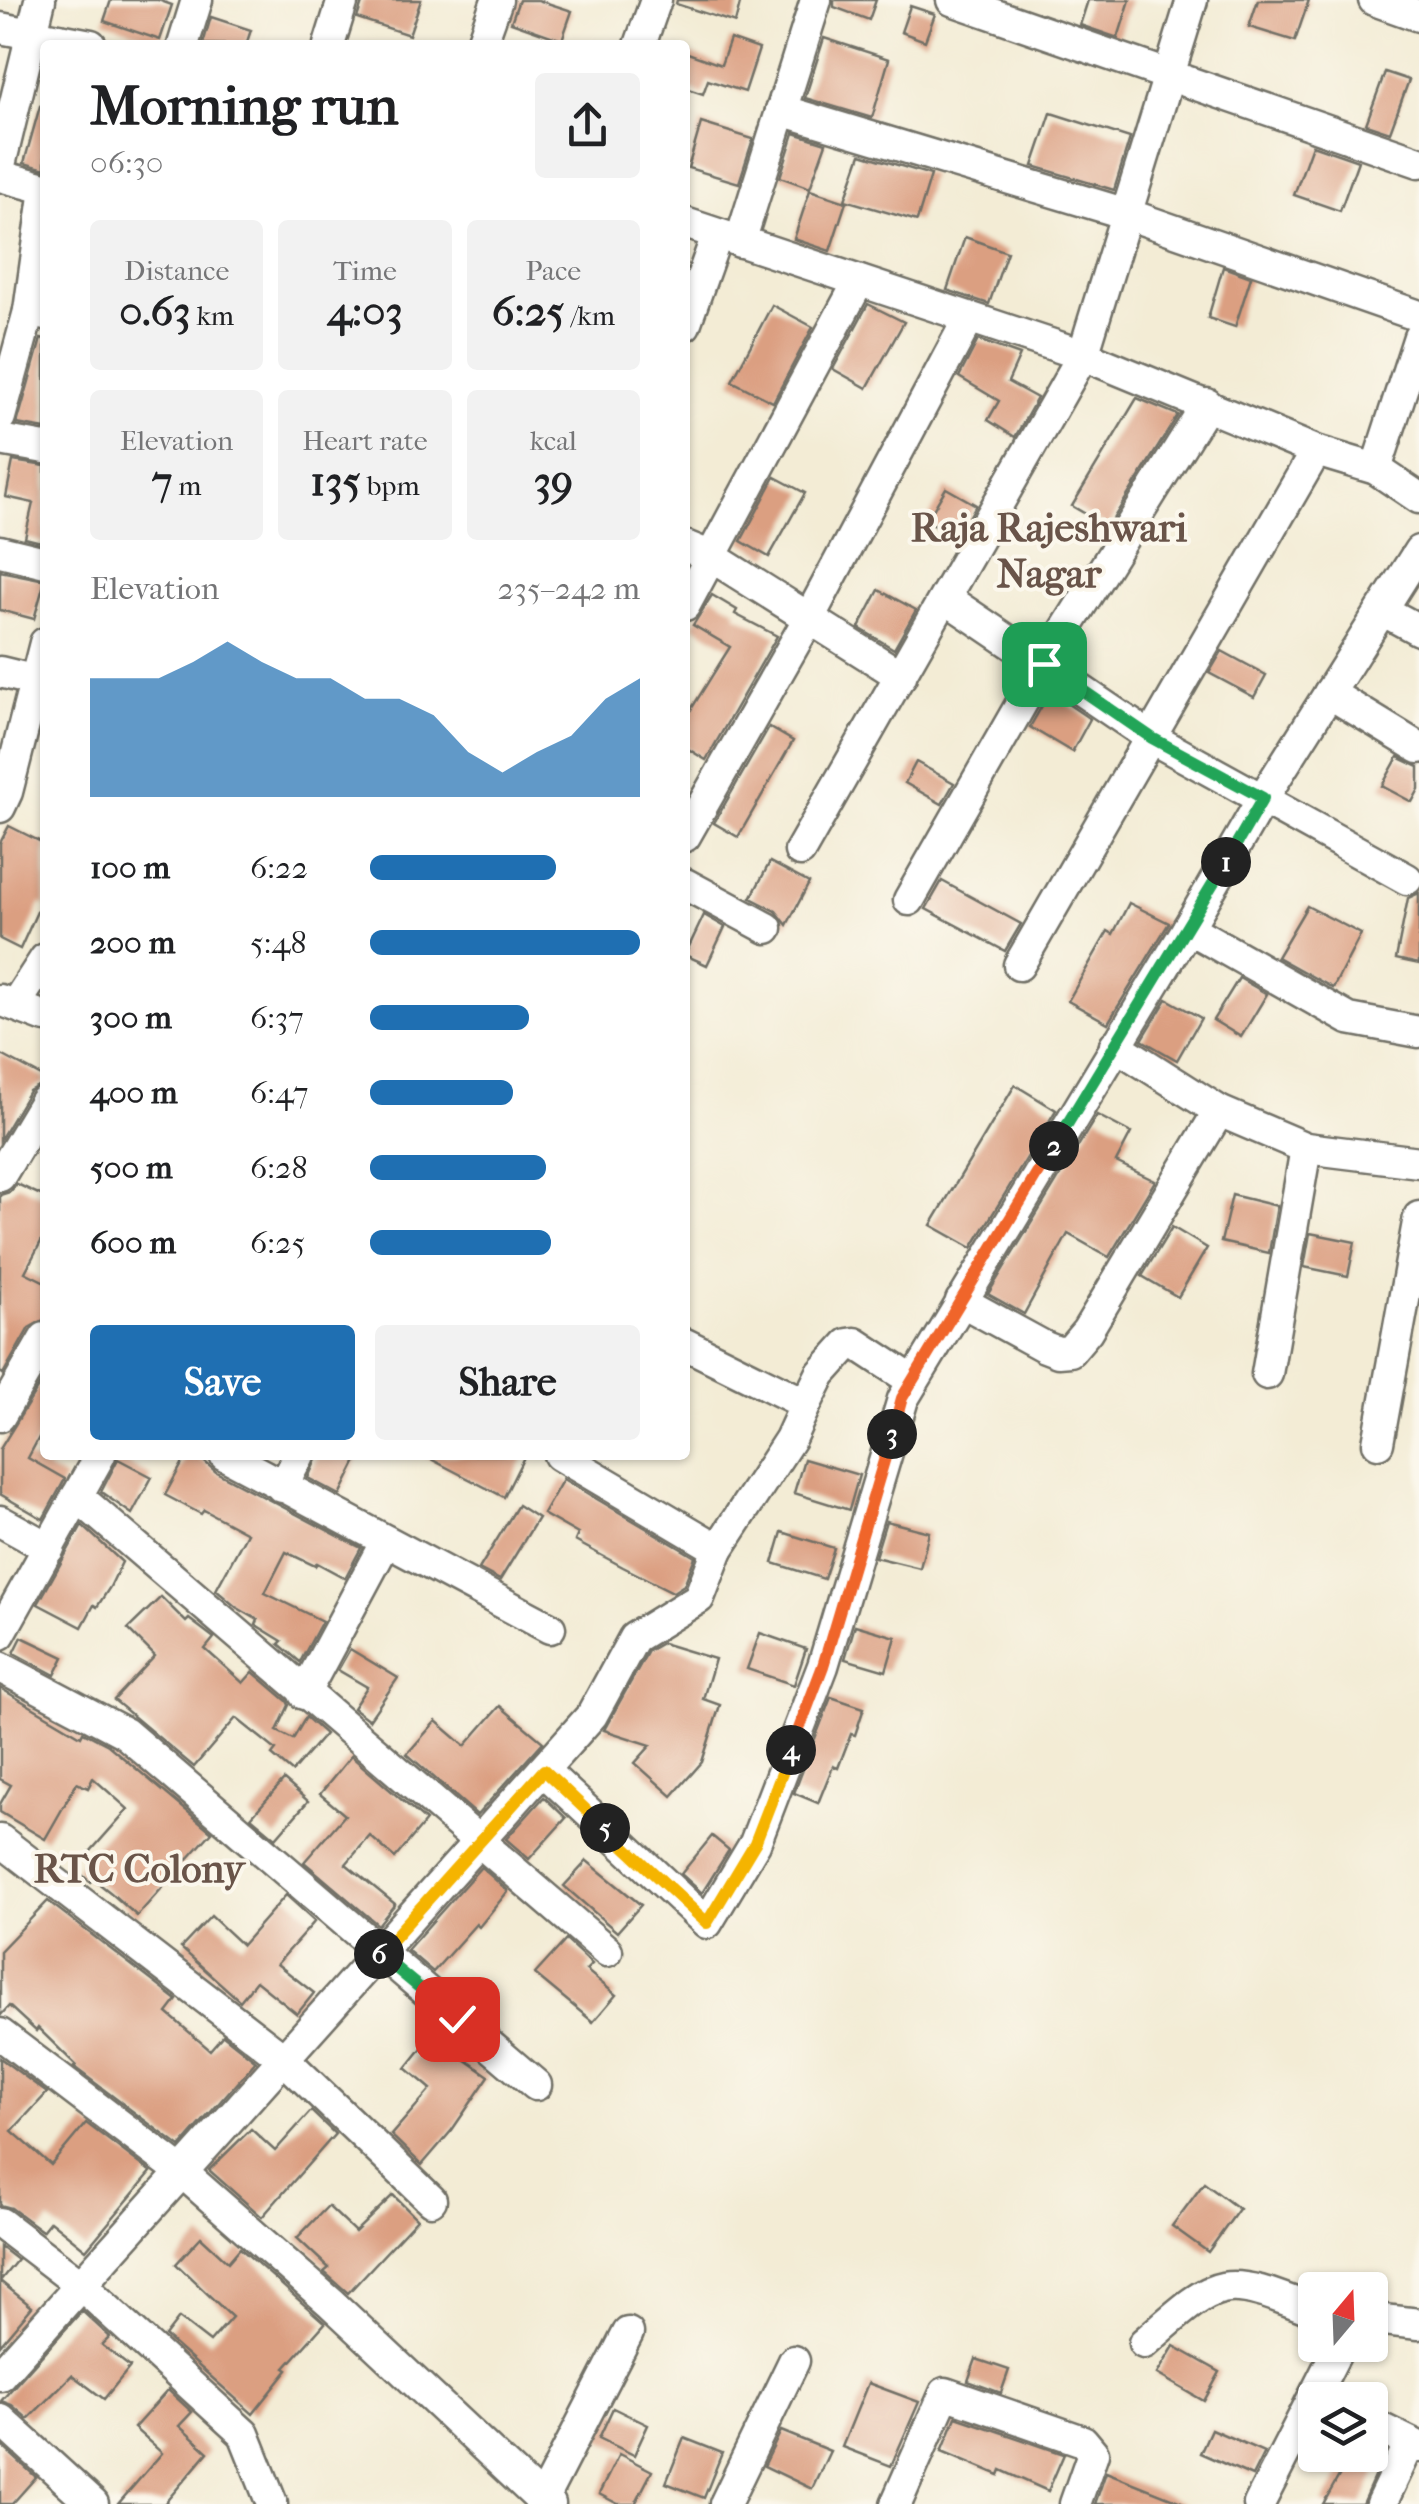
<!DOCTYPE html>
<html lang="en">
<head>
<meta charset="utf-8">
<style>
  body { margin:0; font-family:"IM FELL French Canon",serif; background:#f2f2f2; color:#202124; height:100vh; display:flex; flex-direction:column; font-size:38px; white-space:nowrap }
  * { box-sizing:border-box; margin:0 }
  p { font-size:32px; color:#757577 }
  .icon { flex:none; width:55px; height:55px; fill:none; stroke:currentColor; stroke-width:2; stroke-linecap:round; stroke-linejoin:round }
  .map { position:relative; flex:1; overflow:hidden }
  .sheet { position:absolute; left:40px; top:40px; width:650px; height:1420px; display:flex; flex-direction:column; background:#fff; border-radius:10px; box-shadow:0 2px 8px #0004 }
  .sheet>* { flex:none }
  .needle { width:65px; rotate:19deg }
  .controls { position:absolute; left:1298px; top:2272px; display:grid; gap:20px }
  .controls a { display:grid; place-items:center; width:90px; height:90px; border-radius:10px; background:#fff; box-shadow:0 2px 8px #0004; font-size:50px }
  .pin { position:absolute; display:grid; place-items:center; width:85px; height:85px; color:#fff; margin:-42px; border-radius:20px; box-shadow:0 5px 15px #0006 }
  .km { position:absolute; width:50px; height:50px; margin:-25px; border-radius:50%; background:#222; color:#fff; font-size:28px; line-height:50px; text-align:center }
  .round { display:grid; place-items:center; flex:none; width:105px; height:105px; border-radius:10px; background:#f2f2f2 }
  .headline { display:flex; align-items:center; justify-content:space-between; height:170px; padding:0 50px }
  h1 { font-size:55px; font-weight:700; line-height:75px }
  .metrics { display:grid; grid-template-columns:repeat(3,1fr); gap:15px; height:170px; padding:10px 50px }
  .metrics div { display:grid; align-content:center; border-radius:10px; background:#f2f2f2; text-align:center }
  .metrics b { font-size:42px; font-weight:700 }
  .metrics small { font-size:28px; font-weight:400 }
  .metrics p { font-size:28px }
  .chart { height:280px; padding:20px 50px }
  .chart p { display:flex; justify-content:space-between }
  .chart svg { width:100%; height:180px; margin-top:10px; fill:#1f6fb2; opacity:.7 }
  .cta { display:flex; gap:20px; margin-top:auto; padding:20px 50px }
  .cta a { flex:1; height:115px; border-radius:10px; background:#1f6fb2; color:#fff; font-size:40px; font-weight:700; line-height:115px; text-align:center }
  .cta a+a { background:#f2f2f2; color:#202124 }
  ul { padding:0 50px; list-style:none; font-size:32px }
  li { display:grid; grid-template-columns:160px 120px 1fr; align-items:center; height:75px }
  li i { height:25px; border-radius:12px; background:#1f6fb2 }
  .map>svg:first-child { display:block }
  .building { fill:#db9f81 }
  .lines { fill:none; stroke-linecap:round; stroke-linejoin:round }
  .minor-casing { stroke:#716f66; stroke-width:35 }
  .minor { stroke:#fff; stroke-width:30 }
  .split-1-casing { stroke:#fff; stroke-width:20 }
  .split-2-casing { stroke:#fff; stroke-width:20 }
  .split-3-casing { stroke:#fff; stroke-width:20 }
  .split-4-casing { stroke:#fff; stroke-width:20 }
  .split-5-casing { stroke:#fff; stroke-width:20 }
  .split-6-casing { stroke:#fff; stroke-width:20 }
  .split-7-casing { stroke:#fff; stroke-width:20 }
  .split-1 { stroke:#22a559; stroke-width:12 }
  .split-2 { stroke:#22a559; stroke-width:12 }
  .split-3 { stroke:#f0652b; stroke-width:12 }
  .split-4 { stroke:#f0652b; stroke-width:12 }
  .split-5 { stroke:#f5b400; stroke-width:12 }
  .split-6 { stroke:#f5b400; stroke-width:12 }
  .split-7 { stroke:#22a559; stroke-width:12 }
  .labels { text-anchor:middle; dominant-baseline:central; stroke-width:8; stroke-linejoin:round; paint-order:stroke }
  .neighbourhood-label { font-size:40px; font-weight:bold; fill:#695449; stroke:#fbf7ec }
</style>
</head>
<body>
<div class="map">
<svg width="1419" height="2504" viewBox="0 0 1419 2504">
  <rect width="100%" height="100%" fill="#fbf7ec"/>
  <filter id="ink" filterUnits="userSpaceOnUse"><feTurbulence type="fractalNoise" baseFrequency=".01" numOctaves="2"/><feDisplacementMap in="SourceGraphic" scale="20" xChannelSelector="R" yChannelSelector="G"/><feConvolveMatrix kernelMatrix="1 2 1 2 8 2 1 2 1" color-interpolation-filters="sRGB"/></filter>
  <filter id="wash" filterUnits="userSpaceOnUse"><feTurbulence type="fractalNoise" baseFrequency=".0048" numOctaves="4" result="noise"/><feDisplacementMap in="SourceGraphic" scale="40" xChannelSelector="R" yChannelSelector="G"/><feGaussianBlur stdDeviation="2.25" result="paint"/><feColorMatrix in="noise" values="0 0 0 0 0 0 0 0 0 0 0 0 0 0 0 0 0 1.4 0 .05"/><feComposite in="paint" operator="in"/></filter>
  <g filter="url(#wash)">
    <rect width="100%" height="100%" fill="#f3ecd5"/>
    <g id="blocks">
      <g class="building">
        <polygon points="111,0 158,0 172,5 160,40 104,21"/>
        <polygon points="363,0 421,0 409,35 357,18"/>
        <polygon points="519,0 538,0 572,11 562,40 511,22"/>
        <polygon points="677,0 741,0 735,23 676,4"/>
        <polygon points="834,0 876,0 869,20 834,7"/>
        <polygon points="1088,0 1130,0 1118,38 1080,25"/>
        <polygon points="1258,0 1309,0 1295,41 1249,27"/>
        <polygon points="910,6 935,14 925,41 901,32"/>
        <polygon points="211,17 251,30 246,45 203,44"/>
        <polygon points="824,38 889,59 872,118 805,98"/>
        <polygon points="730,39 759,49 745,92 708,80 703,94 685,88 685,52 721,65"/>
        <polygon points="1385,72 1409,80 1390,132 1366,124"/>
        <polygon points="40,106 45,107 45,169 24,163"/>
        <polygon points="1051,113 1130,138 1114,190 1033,166"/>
        <polygon points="701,123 753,139 739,183 688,168"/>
        <polygon points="794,133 826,143 810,188 780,177"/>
        <polygon points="1312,145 1358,161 1340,211 1294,195"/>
        <polygon points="861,154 931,175 917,221 845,200"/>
        <polygon points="810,190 846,202 830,251 794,239"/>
        <polygon points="965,237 1007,252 989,304 947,290"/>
        <polygon points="1223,267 1251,277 1235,327 1208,318"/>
        <polygon points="868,304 904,322 867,388 833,369"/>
        <polygon points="772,305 813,327 773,402 732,381"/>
        <polygon points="41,339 45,340 45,429 17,424"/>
        <polygon points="978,340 1020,355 1008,382 1037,398 1015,437 988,420 999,401 959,377"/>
        <polygon points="1137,398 1178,415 1108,527 1072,506"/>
        <polygon points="13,461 45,466 45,543 25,538 33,503 6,497"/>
        <polygon points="775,477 805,493 769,557 741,541"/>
        <polygon points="946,488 976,505 957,538 927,520"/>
        <polygon points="0,571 45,580 34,619 0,610"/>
        <polygon points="879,590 916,610 894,649 859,628"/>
        <polygon points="712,595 737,610 735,614 777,636 706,760 685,747 685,719 730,647 693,625"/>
        <polygon points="1222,651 1266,675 1254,697 1209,673"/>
        <polygon points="1050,692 1090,719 1072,752 1030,727"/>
        <polygon points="769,727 793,741 738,837 714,823"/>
        <polygon points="1398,757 1419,767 1419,789 1412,802 1382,786"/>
        <polygon points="916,762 954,783 942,804 905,783"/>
        <polygon points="9,826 45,844 45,906 41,903 20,949 0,939 0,843"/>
        <polygon points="770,862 809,883 787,925 776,911 751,898"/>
        <polygon points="942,881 1021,924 1005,951 926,909"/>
        <polygon points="1419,893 1419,964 1396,959 1408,898"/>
        <polygon points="1129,903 1169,923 1108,1023 1068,1001 1108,931 1113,934"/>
        <polygon points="1307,906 1361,934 1333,988 1277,957"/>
        <polygon points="704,915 725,927 707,965 685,955"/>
        <polygon points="1239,978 1267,994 1241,1037 1213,1020"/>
        <polygon points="1167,999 1201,1018 1177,1060 1142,1040"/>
        <polygon points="0,1054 45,1078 45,1082 29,1091 0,1140"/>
        <polygon points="1015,1085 1056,1110 972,1248 931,1225"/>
        <polygon points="1097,1115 1131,1133 1116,1162 1155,1181 1109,1257 1068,1234 1024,1314 988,1294"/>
        <polygon points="17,1184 45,1197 45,1234 25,1272 45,1282 45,1319 29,1328 3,1374 0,1372 0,1195 10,1192"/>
        <polygon points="1232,1195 1277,1206 1269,1253 1221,1242"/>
        <polygon points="1172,1227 1207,1248 1178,1297 1142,1276"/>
        <polygon points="1310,1233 1355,1242 1348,1276 1304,1267"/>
        <polygon points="45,1376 45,1426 28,1458 65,1479 43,1519 0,1494 0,1449"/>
        <polygon points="187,1455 197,1455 216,1472 361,1548 345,1578 317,1563 315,1566 286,1552 265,1593 322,1621 300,1662 279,1644 282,1641 256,1625 258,1620 236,1607 216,1590 247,1533 204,1510 201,1514 165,1495"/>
        <polygon points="318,1455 360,1455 340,1495 308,1478"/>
        <polygon points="423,1455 525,1455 504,1497"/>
        <polygon points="118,1459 152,1477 132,1514 101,1492"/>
        <polygon points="804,1459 859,1475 849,1510 794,1493"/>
        <polygon points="563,1479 695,1557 684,1585 673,1592 623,1567 575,1541 578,1534 543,1514"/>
        <polygon points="518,1505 538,1518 500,1580 479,1569"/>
        <polygon points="886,1521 929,1532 920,1568 875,1557"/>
        <polygon points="82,1525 122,1562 110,1587 97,1607 94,1605 82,1627 38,1604"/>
        <polygon points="782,1532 834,1548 824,1579 773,1563"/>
        <polygon points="161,1597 186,1622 189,1619 214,1638 205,1649 243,1683 253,1672 287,1701 289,1705 277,1731 293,1739 306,1717 325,1734 292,1772 272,1755 276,1750 236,1718 194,1767 114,1700 155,1656 128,1629"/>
        <polygon points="855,1625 896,1637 886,1671 845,1659"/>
        <polygon points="760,1633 806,1649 794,1685 747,1669"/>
        <polygon points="22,1637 64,1657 55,1675 14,1653"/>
        <polygon points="662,1643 715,1659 703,1699 720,1705 702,1762 672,1796 635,1763 651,1745 604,1730 648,1651"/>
        <polygon points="350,1649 398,1678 369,1720 353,1708 367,1687 338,1670"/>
        <polygon points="0,1688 81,1736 83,1732 108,1745 212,1832 137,1916 111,1893 93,1879 90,1882 75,1869 128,1809 93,1778 88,1788 77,1783 45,1839 0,1812 0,1804 11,1785 0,1779"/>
        <polygon points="831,1697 864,1708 855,1735 851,1734 838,1768 833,1766 818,1803 794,1793"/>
        <polygon points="500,1706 543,1742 477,1815 407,1754 436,1721 465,1746"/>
        <polygon points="351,1756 426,1821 395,1858 370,1836 346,1864 395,1904 378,1925 304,1862 345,1815 320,1794"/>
        <polygon points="284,1780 308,1801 276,1838 251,1817"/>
        <polygon points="544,1797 566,1818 529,1859 506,1839"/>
        <polygon points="712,1836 729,1850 702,1893 681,1874"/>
        <polygon points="587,1861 641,1905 617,1932 564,1886"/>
        <polygon points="481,1867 508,1891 479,1927 476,1924 433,1972 407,1950"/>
        <polygon points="286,1895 315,1921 277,1964 314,1993 297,2014 256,1981 240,2001 181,1948 211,1916 242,1945"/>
        <polygon points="48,1901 177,2000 167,2013 210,2050 223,2035 256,2061 180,2147 74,2067 76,2065 38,2028 36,2031 9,2006 0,2016 0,1951"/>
        <polygon points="566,1940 592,1964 586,1970 616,1995 593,2022 535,1974"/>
        <polygon points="438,2028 464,2049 459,2055 489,2076 452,2130 422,2165 391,2135 431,2089 406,2068"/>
        <polygon points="0,2058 47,2093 12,2131 51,2165 86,2123 151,2172 86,2250 50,2221 42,2231 11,2208 0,2205"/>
        <polygon points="311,2111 335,2134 262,2217 209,2170 251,2129 275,2151"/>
        <polygon points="1204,2183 1239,2209 1208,2252 1172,2226"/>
        <polygon points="393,2195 417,2219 348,2293 324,2272 329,2268 297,2238 328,2206 355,2232"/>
        <polygon points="201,2237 228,2262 240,2248 325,2323 285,2368 288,2370 253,2414 165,2336 179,2318 210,2342 232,2317 176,2264"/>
        <polygon points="0,2247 17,2260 0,2281 32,2307 0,2345"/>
        <polygon points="82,2311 110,2337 102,2345 130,2367 104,2399 72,2375 28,2419 12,2405 1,2401"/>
        <polygon points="1174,2346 1220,2372 1204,2401 1157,2374"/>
        <polygon points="976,2359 1009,2370 1001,2393 968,2381"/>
        <polygon points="868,2383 919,2402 891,2466 842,2447"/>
        <polygon points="168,2390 192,2412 179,2426 208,2452 164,2504 118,2504 162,2453 134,2428"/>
        <polygon points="613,2408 648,2425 634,2455 599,2438"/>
        <polygon points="956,2417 1064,2454 1048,2491 1001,2470 999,2475 942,2451"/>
        <polygon points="1211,2429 1264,2452 1252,2476 1200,2453"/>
        <polygon points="781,2431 830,2451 812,2489 764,2466"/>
        <polygon points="684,2438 722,2453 704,2498 666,2483"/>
        <polygon points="0,2444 36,2477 12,2504 0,2504"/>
        <polygon points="619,2454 652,2471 635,2504 618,2504 599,2494"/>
        <polygon points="1351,2455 1374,2455 1382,2459 1362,2504 1323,2504"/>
        <polygon points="1106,2472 1184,2503 1184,2504 1095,2504"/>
      </g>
    </g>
  </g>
  <g filter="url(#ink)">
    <use href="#blocks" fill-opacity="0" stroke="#716f66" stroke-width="2.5"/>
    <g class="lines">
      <g class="minor-casing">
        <g id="minor">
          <polyline points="952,0 1419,162"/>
          <polyline points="1374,0 1419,16"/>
          <polyline points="0,28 91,45"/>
          <polyline points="183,45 197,0"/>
          <polyline points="329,45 343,0"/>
          <polyline points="481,45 497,0"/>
          <polyline points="640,45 656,0"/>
          <polyline points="781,110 1127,214 1419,316"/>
          <polyline points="0,165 40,0"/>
          <polyline points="0,176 45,188"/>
          <polyline points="685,223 1083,355 1316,451 1376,469 1419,498"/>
          <polyline points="740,242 816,0"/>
          <polyline points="29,311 45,196"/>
          <polyline points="685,325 717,235"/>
          <polyline points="0,417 29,311 45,315"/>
          <polyline points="0,440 45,448"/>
          <polyline points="1376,469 1419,337"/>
          <polyline points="685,546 712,557 901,676"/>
          <polyline points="0,551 45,562"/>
          <polyline points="945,598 1153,739 1407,879"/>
          <polyline points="685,605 859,281"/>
          <polyline points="1382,610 1419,630"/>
          <polyline points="0,672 45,683"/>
          <polyline points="1329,693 1419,748"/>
          <polyline points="0,807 7,792 45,643"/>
          <polyline points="685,836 808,620 969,318"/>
          <polyline points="800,851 1083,355 1192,0"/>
          <polyline points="685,884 767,928"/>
          <polyline points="909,900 1044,664 1207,404"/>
          <polyline points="1188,928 1349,1019 1419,1032"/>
          <polyline points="1019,965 1316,451"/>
          <polyline points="0,1000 45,1017"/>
          <polyline points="15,1005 45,959"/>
          <polyline points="1115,1045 1219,1111 1306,1148 1419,1162"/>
          <polyline points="0,1176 45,1101"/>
          <polyline points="961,1301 1045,1347 1058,1352 1070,1351 1087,1331 1219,1111"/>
          <polyline points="685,1344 806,1404 821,1374 848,1344 855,1343 913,1381"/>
          <polyline points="1267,1374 1306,1148"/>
          <polyline points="0,1416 45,1338"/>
          <polyline points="1378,1443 1419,1217"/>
          <polyline points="225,1455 550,1628"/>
          <polyline points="282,1487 299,1455"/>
          <polyline points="77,1496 607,1951"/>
          <polyline points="0,1521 49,1548"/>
          <polyline points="718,1549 790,1439 806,1404"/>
          <polyline points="0,1634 100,1455"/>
          <polyline points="0,1667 125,1733 536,2085"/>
          <polyline points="304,1694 386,1541"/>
          <polyline points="543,1770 707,1923 755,1843 823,1666 903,1399 1188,928 1263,798 1419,551"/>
          <polyline points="0,1840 283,2058 431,2200"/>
          <polyline points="0,2034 183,2173 331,2303 542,2501 550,2504"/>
          <polyline points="0,2223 81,2285 244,2434 272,2504"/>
          <polyline points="1370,2322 1384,2320 1419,2324"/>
          <path d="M1144 2343C1219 2277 1220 2273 1315 2311"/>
          <polyline points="0,2375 592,1715 634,1638 699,1598 718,1549 559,1455"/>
          <polyline points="0,2419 93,2504"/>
          <polyline points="1370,2423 1419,2447"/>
          <polyline points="540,2504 628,2333"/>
          <polyline points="725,2504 794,2361"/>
          <polyline points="896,2504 945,2393 1083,2441 1093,2453 1075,2504"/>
          <polyline points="1259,2504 1340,2345"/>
          <polyline points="1381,2504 1410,2443"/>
        </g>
      </g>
      <use href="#minor" class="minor"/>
    </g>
  </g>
  <g class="lines" filter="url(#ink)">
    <g class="split-1-casing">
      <polyline id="split-1" points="1044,664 1152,738 1263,798 1226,862"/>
    </g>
    <g class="split-2-casing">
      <polyline id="split-2" points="1054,1146 1226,862"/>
    </g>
    <g class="split-3-casing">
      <polyline id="split-3" points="892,1434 902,1398 1054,1146"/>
    </g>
    <g class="split-4-casing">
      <polyline id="split-4" points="791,1750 823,1666 892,1434"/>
    </g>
    <g class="split-5-casing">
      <polyline id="split-5" points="605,1828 707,1923 755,1843 791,1750"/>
    </g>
    <g class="split-6-casing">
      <polyline id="split-6" points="379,1954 544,1770 605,1828"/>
    </g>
    <g class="split-7-casing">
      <polyline id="split-7" points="379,1954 457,2019"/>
    </g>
    <use href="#split-1" class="split-1"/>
    <use href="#split-2" class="split-2"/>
    <use href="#split-3" class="split-3"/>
    <use href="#split-4" class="split-4"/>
    <use href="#split-5" class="split-5"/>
    <use href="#split-6" class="split-6"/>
    <use href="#split-7" class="split-7"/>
  </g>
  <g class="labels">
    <g class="neighbourhood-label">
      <text x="1049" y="528">Raja Rajeshwari<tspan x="1049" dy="46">Nagar</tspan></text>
      <text x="139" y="1869">RTC Colony</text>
    </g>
  </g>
</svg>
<div class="controls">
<a><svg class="needle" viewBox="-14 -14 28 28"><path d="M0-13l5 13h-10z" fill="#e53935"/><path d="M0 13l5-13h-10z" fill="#757577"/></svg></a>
<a><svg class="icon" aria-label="layers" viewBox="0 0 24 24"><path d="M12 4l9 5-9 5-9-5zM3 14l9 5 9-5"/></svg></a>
</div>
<div class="pin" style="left:1044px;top:664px;background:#1e9e55"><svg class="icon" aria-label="arrive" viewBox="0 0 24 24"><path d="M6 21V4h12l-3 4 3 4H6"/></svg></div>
<div class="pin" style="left:457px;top:2019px;background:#d93025"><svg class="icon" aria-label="check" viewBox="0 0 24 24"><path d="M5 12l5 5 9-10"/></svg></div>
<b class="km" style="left:1226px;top:862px">1</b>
<b class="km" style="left:1054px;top:1146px">2</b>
<b class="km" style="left:892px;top:1434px">3</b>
<b class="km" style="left:791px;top:1750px">4</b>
<b class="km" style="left:605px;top:1828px">5</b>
<b class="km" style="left:379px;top:1954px">6</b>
<section class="sheet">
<div class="headline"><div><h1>Morning run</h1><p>06:30</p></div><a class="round"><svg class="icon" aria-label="share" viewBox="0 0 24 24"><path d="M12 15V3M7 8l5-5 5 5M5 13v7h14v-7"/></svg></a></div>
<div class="metrics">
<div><p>Distance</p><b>0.63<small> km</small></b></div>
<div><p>Time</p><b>4:03</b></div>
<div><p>Pace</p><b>6:25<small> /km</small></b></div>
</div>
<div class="metrics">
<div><p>Elevation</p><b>7<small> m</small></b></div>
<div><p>Heart rate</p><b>135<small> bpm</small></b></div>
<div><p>kcal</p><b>39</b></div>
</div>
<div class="chart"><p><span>Elevation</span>235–242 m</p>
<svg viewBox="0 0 160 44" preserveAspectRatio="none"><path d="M0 44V15L10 15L20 15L30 11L40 6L50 11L60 15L70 15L80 20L90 20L100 24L110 33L120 38L130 33L140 29L150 20L160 15V44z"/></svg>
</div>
<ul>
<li><b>100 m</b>6:22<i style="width:69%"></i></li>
<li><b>200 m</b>5:48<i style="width:100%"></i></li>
<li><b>300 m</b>6:37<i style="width:59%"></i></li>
<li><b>400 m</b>6:47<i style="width:53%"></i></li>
<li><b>500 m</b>6:28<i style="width:65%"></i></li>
<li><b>600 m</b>6:25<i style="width:67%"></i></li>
</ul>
<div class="cta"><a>Save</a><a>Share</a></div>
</section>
</div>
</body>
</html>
